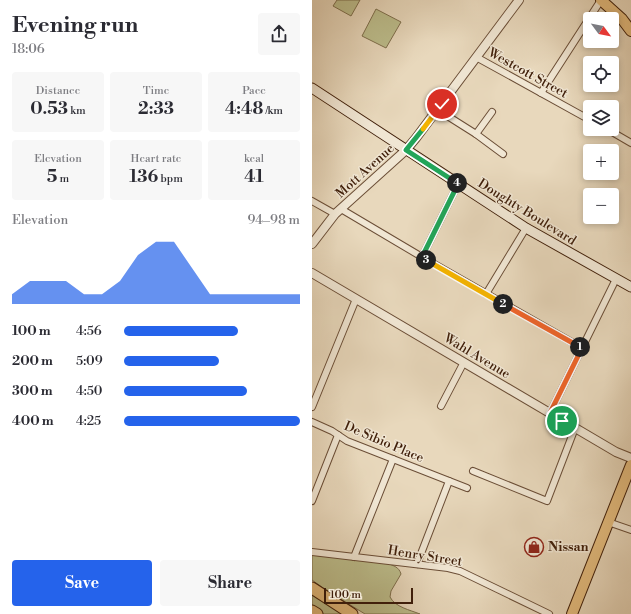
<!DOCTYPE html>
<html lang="en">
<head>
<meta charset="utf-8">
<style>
  body { margin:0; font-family:"Libre Bodoni",serif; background:#f7f7f7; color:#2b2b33; height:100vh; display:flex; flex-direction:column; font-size:15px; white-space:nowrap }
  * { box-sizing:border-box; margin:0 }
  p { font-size:13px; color:#7c7c81 }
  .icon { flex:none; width:22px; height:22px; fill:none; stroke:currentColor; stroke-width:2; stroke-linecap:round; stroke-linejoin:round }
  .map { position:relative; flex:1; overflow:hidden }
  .side { display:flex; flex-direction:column; background:#fff; width:312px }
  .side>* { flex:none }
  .needle { width:26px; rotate:122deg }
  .controls { position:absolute; left:271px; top:12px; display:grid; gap:8px }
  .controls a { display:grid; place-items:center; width:36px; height:36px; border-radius:4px; background:#fff; box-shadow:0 2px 6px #0003; font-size:20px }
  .scale { position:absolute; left:12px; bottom:10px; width:89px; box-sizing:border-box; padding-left:4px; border:2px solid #41200b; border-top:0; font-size:11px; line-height:14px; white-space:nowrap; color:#41200b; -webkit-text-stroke:3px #f0e6d3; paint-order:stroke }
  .pin { position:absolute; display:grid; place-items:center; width:34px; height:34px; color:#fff; margin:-17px; border:2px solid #fff; border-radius:50%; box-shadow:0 1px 4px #0007 }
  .km { position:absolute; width:20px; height:20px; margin:-10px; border-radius:50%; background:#222; color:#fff; font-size:11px; line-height:20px; text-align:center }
  .round { display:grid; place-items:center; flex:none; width:42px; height:42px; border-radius:4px; background:#f7f7f7 }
  .summary { display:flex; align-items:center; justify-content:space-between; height:68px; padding:0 12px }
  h1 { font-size:22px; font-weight:800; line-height:30px }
  .stats { display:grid; grid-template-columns:repeat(3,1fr); gap:6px; height:68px; padding:4px 12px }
  .stats div { display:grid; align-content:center; border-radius:4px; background:#f7f7f7; text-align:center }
  .stats b { font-size:17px; font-weight:800 }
  .stats small { font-size:11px; font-weight:400 }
  .stats p { font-size:11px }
  .chart { height:112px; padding:8px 12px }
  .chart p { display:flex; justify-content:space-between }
  .chart svg { width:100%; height:72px; margin-top:4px; fill:#2563eb; opacity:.7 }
  .action { display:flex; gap:8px; margin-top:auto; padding:8px 12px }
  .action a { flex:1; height:46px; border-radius:4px; background:#2563eb; color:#fff; font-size:16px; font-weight:800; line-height:46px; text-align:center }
  .action a+a { background:#f7f7f7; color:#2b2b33 }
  ul { padding:0 12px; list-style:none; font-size:13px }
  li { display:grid; grid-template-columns:64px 48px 1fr; align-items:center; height:30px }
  li i { height:10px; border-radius:5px; background:#2563eb }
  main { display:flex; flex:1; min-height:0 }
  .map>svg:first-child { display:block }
  .green { fill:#bcbd8c; stroke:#7e6e4c }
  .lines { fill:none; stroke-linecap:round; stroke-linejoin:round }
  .minor-casing { stroke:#6b4e37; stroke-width:8 }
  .tertiary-casing { stroke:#6b4e37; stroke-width:10 }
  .secondary-casing { stroke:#41200b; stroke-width:11 }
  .primary-casing { stroke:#41200b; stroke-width:12 }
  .trunk-casing { stroke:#41200b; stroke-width:13 }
  .minor { stroke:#f0e6d3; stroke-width:6 }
  .tertiary { stroke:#f0e6d3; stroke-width:8 }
  .secondary { stroke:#f0e6d3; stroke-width:9 }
  .primary { stroke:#e4bc7e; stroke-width:10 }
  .trunk { stroke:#e4bc7e; stroke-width:11 }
  .split-1-casing { stroke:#fff; stroke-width:8 }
  .split-2-casing { stroke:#fff; stroke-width:8 }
  .split-3-casing { stroke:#fff; stroke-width:8 }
  .split-4-casing { stroke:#fff; stroke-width:8 }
  .split-5-casing { stroke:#fff; stroke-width:8 }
  .split-6-casing { stroke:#fff; stroke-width:8 }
  .split-1 { stroke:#f0652b; stroke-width:5 }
  .split-2 { stroke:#f0652b; stroke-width:5 }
  .split-3 { stroke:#f5b400; stroke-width:5 }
  .split-4 { stroke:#22a559; stroke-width:5 }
  .split-5 { stroke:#22a559; stroke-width:5 }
  .split-6 { stroke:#f5b400; stroke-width:5 }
  .labels { text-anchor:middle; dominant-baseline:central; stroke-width:3; stroke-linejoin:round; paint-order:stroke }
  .street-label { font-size:13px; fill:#41200b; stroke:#f0e6d3 }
  .poi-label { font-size:13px; font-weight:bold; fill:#41200b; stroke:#f0e6d3; text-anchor:start }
</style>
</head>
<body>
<main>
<section class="side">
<div class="summary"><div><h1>Evening run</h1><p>18:06</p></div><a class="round"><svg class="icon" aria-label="share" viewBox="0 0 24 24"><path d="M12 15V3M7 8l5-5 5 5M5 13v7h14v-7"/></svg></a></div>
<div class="stats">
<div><p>Distance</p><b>0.53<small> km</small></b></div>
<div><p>Time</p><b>2:33</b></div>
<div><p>Pace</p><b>4:48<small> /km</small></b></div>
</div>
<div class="stats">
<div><p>Elevation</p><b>5<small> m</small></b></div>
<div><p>Heart rate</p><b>136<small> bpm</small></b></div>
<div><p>kcal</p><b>41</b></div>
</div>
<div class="chart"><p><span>Elevation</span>94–98 m</p>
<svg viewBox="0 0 160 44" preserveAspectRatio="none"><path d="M0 44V38L10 30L20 30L30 30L40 38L50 38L60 30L70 14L80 6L90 6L100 22L110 38L120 38L130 38L140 38L150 38L160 38V44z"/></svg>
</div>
<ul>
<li><b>100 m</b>4:56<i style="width:65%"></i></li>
<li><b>200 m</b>5:09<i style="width:54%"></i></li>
<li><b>300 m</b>4:50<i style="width:70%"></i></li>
<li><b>400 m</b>4:25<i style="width:100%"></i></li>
</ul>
<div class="action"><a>Save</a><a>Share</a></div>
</section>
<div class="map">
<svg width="319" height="614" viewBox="0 0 319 614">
  <rect width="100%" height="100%" fill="#e8d8bc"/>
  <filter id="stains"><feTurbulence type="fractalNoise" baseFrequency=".005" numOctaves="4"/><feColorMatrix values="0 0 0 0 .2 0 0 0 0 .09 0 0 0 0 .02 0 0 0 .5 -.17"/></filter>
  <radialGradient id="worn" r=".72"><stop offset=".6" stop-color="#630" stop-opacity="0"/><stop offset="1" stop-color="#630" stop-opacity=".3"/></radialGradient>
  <g class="green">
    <polygon points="25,0 48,0 39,16 21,6"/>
    <polygon points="64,9 89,22 74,48 50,36"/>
    <path d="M0 555 75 563C82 566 87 567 89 574L79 591 78 597C83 607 98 610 108 614H53L14 590 0 580Z"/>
    <polygon points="0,593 35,614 10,614 0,607"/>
  </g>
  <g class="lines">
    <g class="minor-casing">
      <g id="minor">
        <polyline points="164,57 278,120"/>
        <polyline points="229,93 289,0"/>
        <polyline points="126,110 164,134 191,154"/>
        <polyline points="295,129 319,143"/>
        <polyline points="164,134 180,112"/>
        <polyline points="0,201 23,214"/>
        <polyline points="29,209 110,257 270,348"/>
        <polyline points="110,257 146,184"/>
        <polyline points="174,294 214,228"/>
        <polyline points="129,406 152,362"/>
        <polyline points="0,407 44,299"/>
        <polyline points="238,413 304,279"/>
        <polyline points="0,422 20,431 35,441 155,488"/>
        <polyline points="161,471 235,501 263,428"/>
        <polyline points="0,501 26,435"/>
        <polyline points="296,522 319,530"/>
        <polyline points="0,552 136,568 148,571 237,614"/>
        <polyline points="42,557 81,459"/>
        <polyline points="105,564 137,481"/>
      </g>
    </g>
    <g class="tertiary-casing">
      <g id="tertiary">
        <polyline points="0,244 23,214 94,150 104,138 207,0"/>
        <polyline points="0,273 304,452 319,458"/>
      </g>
    </g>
    <g class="secondary-casing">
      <polyline id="secondary" points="0,88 214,228 319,287"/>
    </g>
    <g class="primary-casing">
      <g id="primary">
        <polyline points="289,0 310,19 319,31"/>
        <polyline points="260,614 319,465"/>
      </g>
    </g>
    <g class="trunk-casing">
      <g id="trunk">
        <polyline points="0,588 40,614"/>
        <polyline points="0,611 5,614"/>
      </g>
    </g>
    <use href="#minor" class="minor"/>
    <use href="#tertiary" class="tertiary"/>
    <use href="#secondary" class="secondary"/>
    <use href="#primary" class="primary"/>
    <use href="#trunk" class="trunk"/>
  </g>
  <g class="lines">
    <g class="split-1-casing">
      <polyline id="split-1" points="250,421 238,413 270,348 268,347"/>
    </g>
    <g class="split-2-casing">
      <polyline id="split-2" points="191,304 268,347"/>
    </g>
    <g class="split-3-casing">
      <polyline id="split-3" points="114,260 191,304"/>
    </g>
    <g class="split-4-casing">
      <polyline id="split-4" points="114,260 110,257 146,184 145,183"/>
    </g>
    <g class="split-5-casing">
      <polyline id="split-5" points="111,129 94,150 145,183"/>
    </g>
    <g class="split-6-casing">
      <polyline id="split-6" points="111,129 130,104"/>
    </g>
    <use href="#split-1" class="split-1"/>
    <use href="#split-2" class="split-2"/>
    <use href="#split-3" class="split-3"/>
    <use href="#split-4" class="split-4"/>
    <use href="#split-5" class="split-5"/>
    <use href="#split-6" class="split-6"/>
  </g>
  <defs>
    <g id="shop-ring" transform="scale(1)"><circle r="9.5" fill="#f0e6d3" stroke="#8f2418" stroke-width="1.5"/><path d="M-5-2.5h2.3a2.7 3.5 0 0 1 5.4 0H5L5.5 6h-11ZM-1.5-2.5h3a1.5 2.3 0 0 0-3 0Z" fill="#8f2418"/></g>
  </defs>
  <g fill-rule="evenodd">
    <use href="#shop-ring" x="222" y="547"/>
  </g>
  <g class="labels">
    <g class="street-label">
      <text transform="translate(216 73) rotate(29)">Westcott Street</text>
      <text transform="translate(53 171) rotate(-42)">Mott Avenue</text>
      <text transform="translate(215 212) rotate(32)">Doughty Boulevard</text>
      <text transform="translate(165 356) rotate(31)">Wahl Avenue</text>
      <text transform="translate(72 442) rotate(23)">De Sibio Place</text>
      <text transform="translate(113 556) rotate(9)">Henry Street</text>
    </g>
    <g class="poi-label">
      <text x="236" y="547">Nissan</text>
    </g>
  </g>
  <rect width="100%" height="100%" filter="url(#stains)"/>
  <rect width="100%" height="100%" fill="url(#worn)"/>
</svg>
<div class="controls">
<a><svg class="needle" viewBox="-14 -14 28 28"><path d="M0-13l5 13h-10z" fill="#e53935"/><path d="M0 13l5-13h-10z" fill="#7c7c81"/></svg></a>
<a><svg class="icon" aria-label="locate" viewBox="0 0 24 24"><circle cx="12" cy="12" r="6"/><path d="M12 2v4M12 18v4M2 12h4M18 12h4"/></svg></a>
<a><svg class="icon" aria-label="layers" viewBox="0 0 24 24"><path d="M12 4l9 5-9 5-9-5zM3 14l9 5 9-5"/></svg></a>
<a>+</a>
<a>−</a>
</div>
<div class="scale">100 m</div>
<div class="pin" style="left:250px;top:421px;background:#1e9e55"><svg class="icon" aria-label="arrive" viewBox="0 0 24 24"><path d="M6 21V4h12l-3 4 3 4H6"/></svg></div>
<div class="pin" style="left:130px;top:104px;background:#d93025"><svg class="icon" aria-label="check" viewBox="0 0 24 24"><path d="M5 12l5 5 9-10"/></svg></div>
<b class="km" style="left:268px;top:347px">1</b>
<b class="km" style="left:191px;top:304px">2</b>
<b class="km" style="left:114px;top:260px">3</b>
<b class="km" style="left:145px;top:183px">4</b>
</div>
</main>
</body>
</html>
